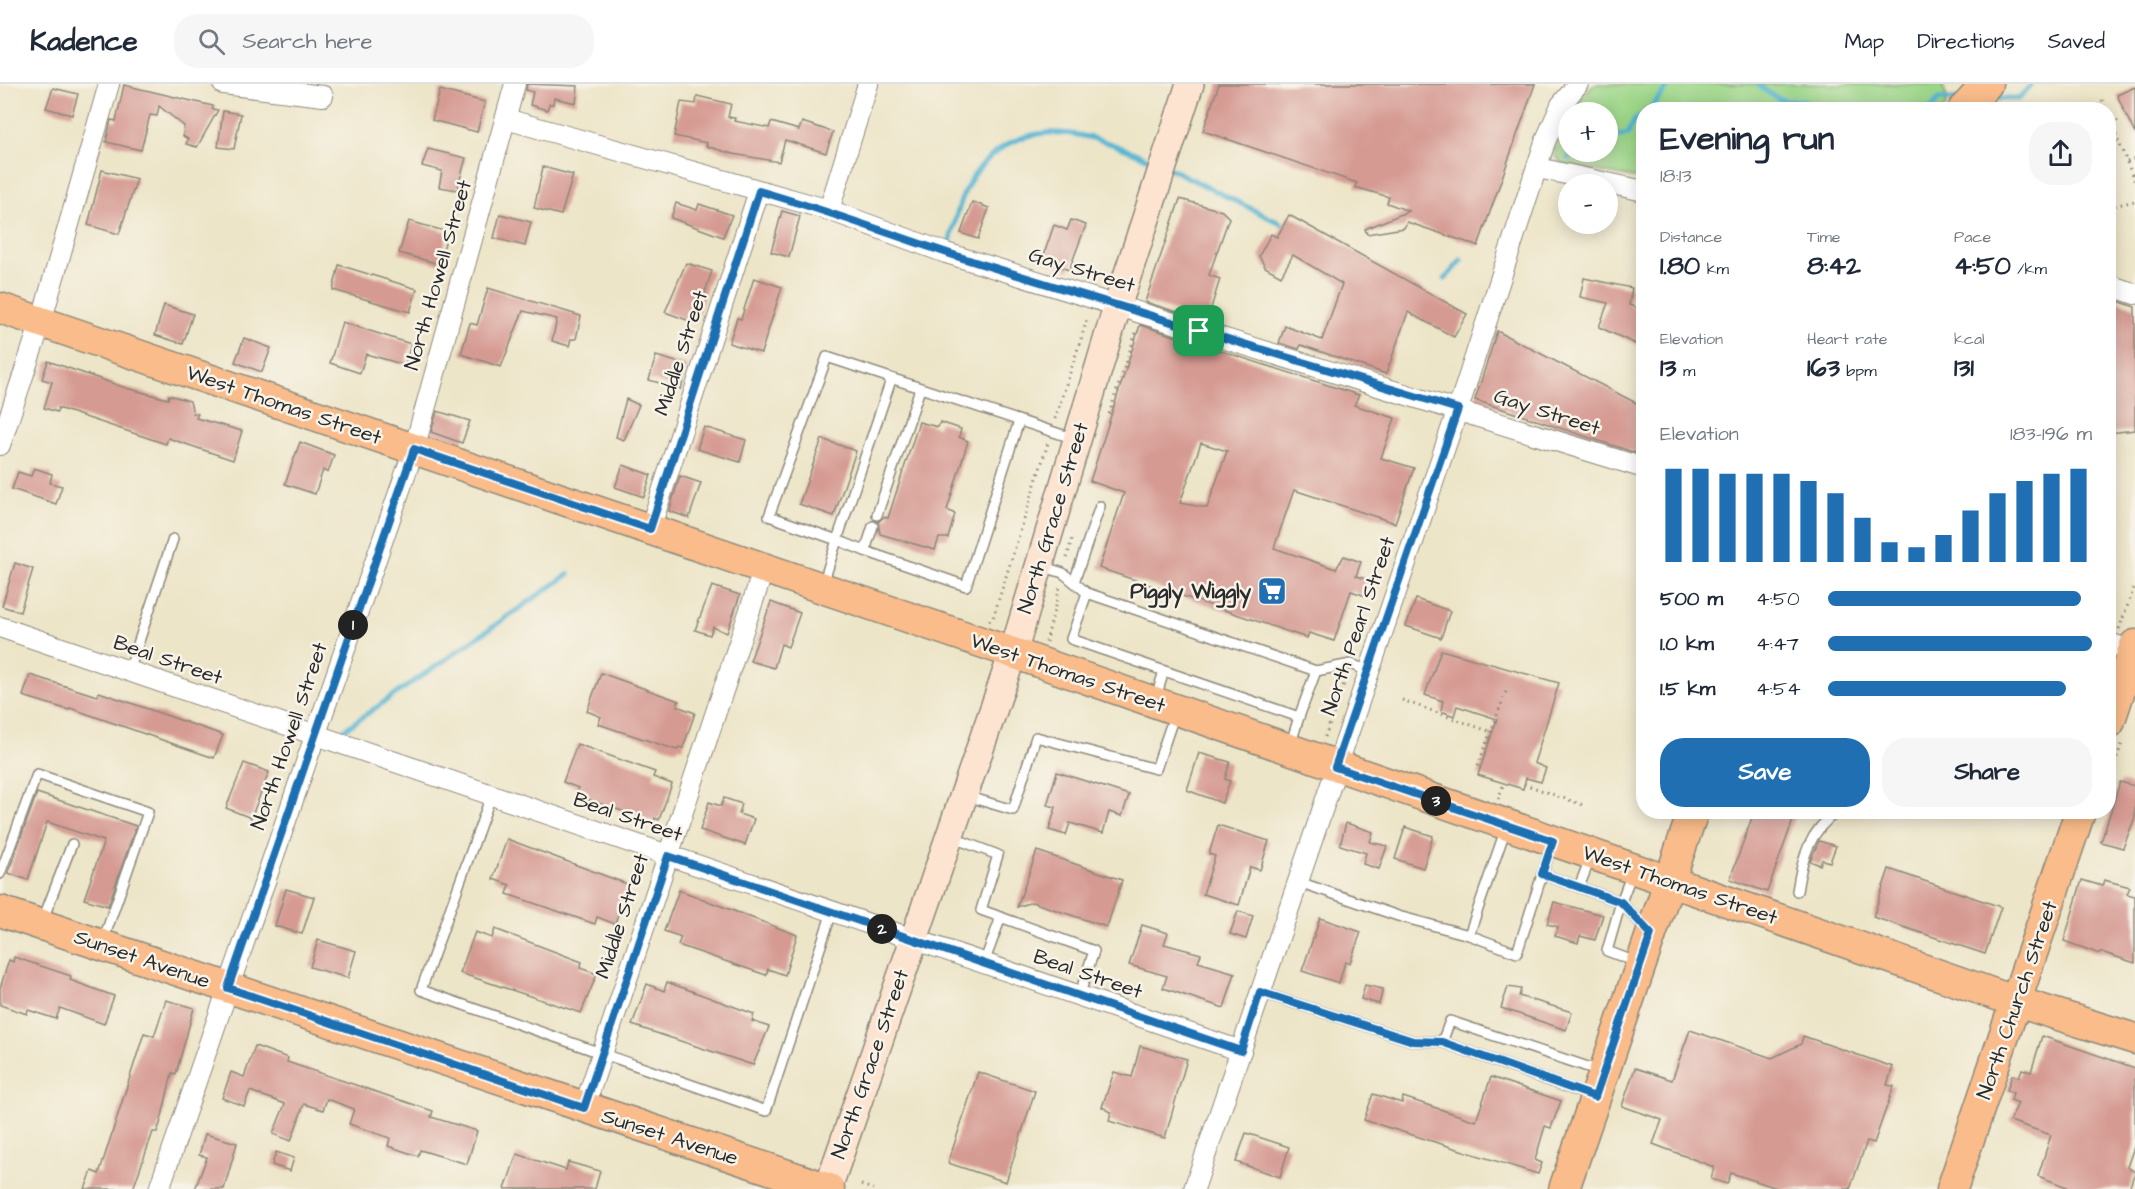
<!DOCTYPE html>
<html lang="en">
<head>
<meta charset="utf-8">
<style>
  body { margin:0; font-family:"Architects Daughter",sans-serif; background:#f6f6f7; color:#1f2937; height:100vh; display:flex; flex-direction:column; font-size:22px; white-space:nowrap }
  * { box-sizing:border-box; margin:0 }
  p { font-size:20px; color:#747a83 }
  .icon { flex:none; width:33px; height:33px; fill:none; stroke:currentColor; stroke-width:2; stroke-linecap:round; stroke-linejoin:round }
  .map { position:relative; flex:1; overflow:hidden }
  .panel { position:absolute; left:1636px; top:18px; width:480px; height:717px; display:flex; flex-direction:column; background:#fff; border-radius:24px; box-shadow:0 3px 15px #0003 }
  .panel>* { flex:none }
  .tools { position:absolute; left:1558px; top:18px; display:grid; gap:12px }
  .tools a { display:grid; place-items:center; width:60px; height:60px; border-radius:50%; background:#fff; box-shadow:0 3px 15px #0003; font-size:30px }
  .pin { position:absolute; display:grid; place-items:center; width:51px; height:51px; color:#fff; margin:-26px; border-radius:12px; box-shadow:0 3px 9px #0006 }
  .km { position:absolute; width:30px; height:30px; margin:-15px; border-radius:50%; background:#222; color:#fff; font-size:16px; line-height:30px; text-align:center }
  .round { display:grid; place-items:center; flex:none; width:63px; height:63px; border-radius:24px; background:#f6f6f7 }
  .overview { display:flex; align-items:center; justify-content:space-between; height:102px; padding:0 24px }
  h1 { font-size:33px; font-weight:800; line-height:45px }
  .metrics { display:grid; grid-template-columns:repeat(3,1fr); gap:9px; height:102px; padding:6px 24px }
  .metrics div { display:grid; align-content:center }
  .metrics b { font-size:26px; font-weight:800 }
  .metrics small { font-size:16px; font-weight:400 }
  .metrics p { font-size:16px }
  .chart { height:168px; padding:12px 24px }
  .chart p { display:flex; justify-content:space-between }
  .chart svg { width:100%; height:108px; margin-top:6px; stroke:#1f6fb2; stroke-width:6 }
  .primary-button { display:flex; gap:12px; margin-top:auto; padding:12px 24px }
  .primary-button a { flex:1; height:69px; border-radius:24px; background:#1f6fb2; color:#fff; font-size:24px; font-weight:800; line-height:69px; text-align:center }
  .primary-button a+a { background:#f6f6f7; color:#1f2937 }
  ul { padding:0 24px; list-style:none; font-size:20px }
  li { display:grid; grid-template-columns:96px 72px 1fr; align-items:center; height:45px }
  li i { height:15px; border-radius:8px; background:#1f6fb2 }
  header { display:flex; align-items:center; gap:36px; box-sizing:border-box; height:84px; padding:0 30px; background:#fff; border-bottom:2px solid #e0e1e3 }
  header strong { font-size:28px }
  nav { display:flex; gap:33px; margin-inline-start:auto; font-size:21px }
  .search { width:420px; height:54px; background:#f6f6f7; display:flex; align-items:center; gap:15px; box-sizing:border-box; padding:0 21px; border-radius:24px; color:#747a83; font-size:22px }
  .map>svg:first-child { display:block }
  .green { fill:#9bd587; stroke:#638059; stroke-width:1.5; fill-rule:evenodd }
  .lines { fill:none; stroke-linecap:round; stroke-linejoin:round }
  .stream { stroke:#54b5d3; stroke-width:5 }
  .building { fill:#d59a92; fill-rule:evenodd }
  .service-casing { stroke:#8c887a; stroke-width:12 }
  .minor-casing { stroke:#8c887a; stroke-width:22 }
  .secondary-casing { stroke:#8c887a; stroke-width:30 }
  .primary-casing { stroke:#8c887a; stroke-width:33 }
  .path { stroke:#8c887a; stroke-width:3; stroke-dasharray:1.5 4.5; stroke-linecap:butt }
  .service { stroke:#fff; stroke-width:9 }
  .minor { stroke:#fff; stroke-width:20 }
  .secondary { stroke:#fde4d0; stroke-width:27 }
  .primary { stroke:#f9bc8a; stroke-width:30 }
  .route-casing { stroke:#fff; stroke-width:12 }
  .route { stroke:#1f6fb2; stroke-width:8 }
  .labels { text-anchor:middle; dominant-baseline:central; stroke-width:5; stroke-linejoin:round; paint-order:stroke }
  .street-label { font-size:21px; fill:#2b2b2b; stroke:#f7f3e8 }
  .poi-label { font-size:21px; font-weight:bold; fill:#2b2b2b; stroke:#f7f3e8; text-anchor:end }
</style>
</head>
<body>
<header>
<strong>Kadence</strong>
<div class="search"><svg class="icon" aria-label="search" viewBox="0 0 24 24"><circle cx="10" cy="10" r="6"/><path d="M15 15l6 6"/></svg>Search here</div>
<nav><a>Map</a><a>Directions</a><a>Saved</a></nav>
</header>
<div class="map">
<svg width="2135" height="1105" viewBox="0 0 2135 1105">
  <rect width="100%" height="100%" fill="#f7f3e8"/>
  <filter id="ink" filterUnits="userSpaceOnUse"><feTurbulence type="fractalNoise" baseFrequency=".0167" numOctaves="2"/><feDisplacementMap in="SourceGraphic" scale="12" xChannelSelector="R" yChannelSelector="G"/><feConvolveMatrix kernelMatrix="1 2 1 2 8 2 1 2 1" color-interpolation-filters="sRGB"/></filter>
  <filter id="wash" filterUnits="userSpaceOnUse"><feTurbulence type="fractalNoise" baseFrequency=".008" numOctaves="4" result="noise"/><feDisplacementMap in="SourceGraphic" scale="24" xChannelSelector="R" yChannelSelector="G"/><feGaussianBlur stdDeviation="1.35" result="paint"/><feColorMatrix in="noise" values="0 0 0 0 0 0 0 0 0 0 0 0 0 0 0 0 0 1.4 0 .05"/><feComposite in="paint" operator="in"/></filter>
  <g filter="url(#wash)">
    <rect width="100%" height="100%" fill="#ede5c8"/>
    <path class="green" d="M1594 0H1942L1948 16 1944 26H1644V96L1562 80 1555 72C1553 43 1575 19 1594 0ZM1569 28H1608V68H1569Z"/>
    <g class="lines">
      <g class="stream">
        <path d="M1758 0C1773 14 1781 19 1803 16L1817 26"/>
        <polyline points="1989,15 2018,15 2032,0"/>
        <polyline points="1649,26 1670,0"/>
        <polyline points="1929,26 1939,15 1959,15"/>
        <polyline points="1608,48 1620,52 1628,50 1634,36 1644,30"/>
        <polyline points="1568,74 1574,68"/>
        <polyline points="1171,85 1282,140"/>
        <path d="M948 165C955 140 959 112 974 91 1022 25 1095 49 1157 79"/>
        <polyline points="1445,195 1461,176"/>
        <polyline points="345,645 569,490"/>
      </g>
    </g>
    <g id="blocks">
      <g class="building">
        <polygon points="527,0 578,2 576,19 554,14 553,20 549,20 547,26 530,21 533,8 526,6"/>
        <polygon points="1219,0 1535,0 1478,162 1407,138 1404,144 1367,150 1365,145 1409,127 1387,119 1389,113 1355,103 1357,99 1203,47"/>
        <polygon points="124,1 213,22 212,25 218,26 197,63 186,60 188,55 183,52 184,42 159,22 157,32 150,31 141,66 106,58 111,36 116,37"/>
        <polygon points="2135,3 2135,50 2117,11"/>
        <polygon points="53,4 78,10 72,31 46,24"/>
        <polygon points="440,6 485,18 477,48 432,36"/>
        <polygon points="697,12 731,20 728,33 735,34 734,37 769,44 771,38 799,46 802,38 833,48 826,69 785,56 779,78 733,70 706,62 707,59 674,52 681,18 696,20"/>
        <polygon points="223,27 241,30 234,65 218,63"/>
        <polygon points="428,65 466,74 457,106 439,103 442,87 422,82"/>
        <polygon points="543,83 573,91 561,131 534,124"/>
        <polygon points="102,86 137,95 119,150 88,141"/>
        <polygon points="1180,115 1222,127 1229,134 1209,191 1220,195 1207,237 1145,218"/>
        <polygon points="972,118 989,124 978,155 961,149"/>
        <polygon points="676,119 697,126 699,120 732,131 723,153 671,134"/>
        <polygon points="782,127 800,132 789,173 771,168"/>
        <polygon points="500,130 531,138 525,162 494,154"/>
        <polygon points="1289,131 1467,230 1454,253 1408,228 1386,290 1301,261 1299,265 1279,259 1285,242 1322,256 1342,200 1293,171 1281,192 1265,183 1259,172 1271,150 1277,153"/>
        <polygon points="1071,136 1086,141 1069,186 1042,176 1054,141 1067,146"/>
        <polygon points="409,137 448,148 439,180 399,169"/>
        <polygon points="686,179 712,187 695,239 665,228"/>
        <polygon points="339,181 417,205 410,228 333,206"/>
        <polygon points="754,194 782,203 761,269 729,259 737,234 741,235"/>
        <polygon points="1584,194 1632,204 1629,221 1644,226 1644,264 1599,243 1608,219 1580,213"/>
        <polygon points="488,204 581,232 576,255 571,255 569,262 552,257 557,235 523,227 501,283 461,270 470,239 477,241"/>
        <polygon points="2109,214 2135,223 2135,346 2109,349"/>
        <polygon points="164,221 193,230 183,260 155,251"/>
        <polygon points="342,238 411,260 405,281 366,270 360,289 330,279"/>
        <path d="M1140 241 1359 311 1354 321 1395 334 1381 374 1414 384 1395 439 1294 406 1274 464 1336 485 1344 472 1361 478 1356 492 1372 497 1366 512 1351 507 1334 557 1309 549 1307 554 1099 484 1124 409 1090 397ZM1201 359 1227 367 1207 424 1180 419Z"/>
        <polygon points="1497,247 1644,323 1642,371 1475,316"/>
        <polygon points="244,254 271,264 262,288 235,278"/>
        <polygon points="656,272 687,281 681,305 649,296"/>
        <polygon points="48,277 126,304 168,315 169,311 190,317 193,329 198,330 196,334 242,347 233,376 168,354 166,360 58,324 57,328 44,324 52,298 42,295"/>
        <polygon points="626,315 639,321 624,356 616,353"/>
        <polygon points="437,327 470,337 462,359 431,348"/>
        <polygon points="919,338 938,343 940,338 961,345 959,353 968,357 947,426 955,430 948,454 939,454 935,466 880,450 878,438 884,433 888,434"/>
        <polygon points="704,343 746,356 740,378 697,365"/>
        <polygon points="822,355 856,367 834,432 799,420"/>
        <polygon points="300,358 334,371 328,389 323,386 315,410 285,400"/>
        <polygon points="623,381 651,391 644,413 615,403"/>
        <polygon points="34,384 52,390 50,399 62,402 56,420 12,405 18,388 31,392"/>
        <polygon points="680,392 701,399 689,434 669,427"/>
        <polygon points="15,479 33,485 20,528 2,522"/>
        <polygon points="712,502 740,511 727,549 713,543 710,551 695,546"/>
        <polygon points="1416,515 1450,527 1441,554 1406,542"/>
        <polygon points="771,518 800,529 788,563 781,560 774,584 750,577"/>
        <polygon points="1441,566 1559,599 1534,679 1546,684 1541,698 1526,694 1523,705 1478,691 1497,635 1457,622 1454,632 1441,627 1443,617 1425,611"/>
        <polygon points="601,589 679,617 677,622 695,629 683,664 679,663 677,666 598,640 601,633 587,627"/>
        <polygon points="30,591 97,612 99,608 223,651 214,674 70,624 69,626 23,612"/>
        <polygon points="577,660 655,688 653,693 672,700 659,736 655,734 654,738 575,711 578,704 563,698"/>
        <polygon points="1199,669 1230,678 1225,695 1230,697 1222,719 1187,706"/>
        <polygon points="244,679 269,688 251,734 226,724"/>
        <polygon points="1057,688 1129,711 1122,732 1109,728 1103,749 1070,739 1066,751 1049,746 1056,723 1047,721"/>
        <polygon points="2120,698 2135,702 2135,733 2123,764 2101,758"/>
        <polygon points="37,709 136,742 108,822 84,815 104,757 47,738 28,796 8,789"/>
        <polygon points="724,714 742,720 739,730 754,735 745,761 700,746 709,718 721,722"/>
        <polygon points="1754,728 1796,728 1767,808 1730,795"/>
        <polygon points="1346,739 1373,748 1370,758 1387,762 1379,785 1363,780 1366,769 1340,761"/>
        <polygon points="1218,741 1269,757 1260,786 1250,783 1239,821 1203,810 1215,772 1209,770"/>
        <polygon points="1405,743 1433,752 1423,784 1395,775"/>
        <polygon points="507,755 627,800 615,840 597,833 595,840 507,810 510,801 493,795"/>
        <polygon points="1819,757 1836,762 1830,778 1822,776 1820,781 1810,777"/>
        <polygon points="1037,767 1122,796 1107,843 1032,818 1017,823"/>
        <polygon points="1889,785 2001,823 1985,870 1873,833"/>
        <polygon points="2082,796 2102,802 2104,796 2130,803 2127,810 2135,812 2135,879 2101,868 2100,870 2064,857"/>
        <polygon points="286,805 314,813 302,850 275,842"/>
        <polygon points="679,806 797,851 785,891 768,885 766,891 678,861 681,853 664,847"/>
        <polygon points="1554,818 1603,831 1595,856 1580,852 1578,859 1555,852 1558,843 1547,840"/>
        <polygon points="1238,827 1253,832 1246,855 1230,850"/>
        <polygon points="1320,834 1361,848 1350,879 1345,878 1339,899 1302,887"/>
        <polygon points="1142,841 1168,849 1164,860 1201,870 1198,878 1235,889 1224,924 1163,904 1167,892 1129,881"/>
        <polygon points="495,845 582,878 580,884 597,890 581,929 460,889 475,848 492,854"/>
        <polygon points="318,856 356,867 348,894 310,883"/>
        <polygon points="14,873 71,892 70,896 114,912 104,940 60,924 56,935 28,926 27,930 0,921 0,904 9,876 13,878"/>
        <polygon points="667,898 754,930 752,937 769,943 753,981 632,941 647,900 664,907"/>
        <polygon points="1365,901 1383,905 1379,920 1361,915"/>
        <polygon points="1508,903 1521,905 1519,912 1572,928 1566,946 1501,924"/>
        <polygon points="166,916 194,924 176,990 172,989 161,1037 157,1048 153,1048 133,1105 85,1105 92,1087 99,1090 144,949 154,952"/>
        <polygon points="1690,946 1772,974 1801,960 1803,952 1893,983 1887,1001 1894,1002 1874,1059 1867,1057 1850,1105 1780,1105 1731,1089 1727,1100 1711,1095 1714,1083 1653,1060 1662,1036 1622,1022 1635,984 1672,996"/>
        <polygon points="2042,952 2135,984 2135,1060 2127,1083 2135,1088 2129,1105 2067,1105 2067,1103 2038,1092 2051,1051 2010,1037 2018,1019 2011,1016 2013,1009 2007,1006 2012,991 2019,993 2022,985 2031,988"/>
        <polygon points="255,962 288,974 287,978 433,1027 431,1033 477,1047 467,1080 420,1066 418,1072 388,1062 390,1054 349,1040 354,1025 327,1015 323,1026 304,1020 291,1057 273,1050 285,1020 250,1007 244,1022 222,1014 231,988 244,993"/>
        <polygon points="1140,962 1187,975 1165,1054 1109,1037 1111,1028 1102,1023 1114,988 1132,993"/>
        <polygon points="978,988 1035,1007 1006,1098 948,1079"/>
        <polygon points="1491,993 1561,1017 1551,1044 1545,1042 1535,1076 1542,1079 1538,1090 1364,1036 1373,1010 1402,1019 1403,1013 1476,1037"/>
        <polygon points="1246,1049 1289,1063 1280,1093 1236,1078"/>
        <polygon points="205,1050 237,1059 224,1105 195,1105 207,1073 199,1071"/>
        <polygon points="276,1068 294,1074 290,1087 272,1081"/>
        <polygon points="517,1070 566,1086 568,1078 600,1087 595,1105 505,1105"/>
      </g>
    </g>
  </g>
  <g filter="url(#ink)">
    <use href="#blocks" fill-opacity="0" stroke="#8c887a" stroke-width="1.5"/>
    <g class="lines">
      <g class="service-casing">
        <g id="service">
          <polyline points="877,431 920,305"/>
          <polyline points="873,442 865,467 966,502 1019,337"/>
          <polyline points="865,467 837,456 891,296"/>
          <polyline points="1041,482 1063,489 1087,509 1316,587 1351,580 1368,587"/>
          <polyline points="1074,498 1100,422"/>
          <polyline points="823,500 837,456 769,432 827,273 1075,355"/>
          <polyline points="1087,509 1071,555 1299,633 1316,587"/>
          <polyline points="129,587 173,455"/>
          <polyline points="1156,613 1164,587"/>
          <polyline points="1290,662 1299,633"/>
          <polyline points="491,712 421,906 766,1027 832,828"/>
          <polyline points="966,712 1013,726 1036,653 1156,685 1175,629"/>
          <polyline points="1859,728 1868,730"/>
          <polyline points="951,753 998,771 981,826 1094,867 1079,912"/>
          <polyline points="0,790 37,690 148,728 103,857"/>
          <polyline points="1542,790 1621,818 1632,789"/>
          <polyline points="1296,797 1398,832 1469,851 1506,744"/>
          <polyline points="1579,803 1590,775"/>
          <path d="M1797 807C1802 775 1809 747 1837 728"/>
          <polyline points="1621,818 1607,867 1639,879"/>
          <polyline points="1621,818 1646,845"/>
          <polyline points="42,838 72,760"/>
          <polyline points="1469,851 1517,869 1552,760"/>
          <polyline points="984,879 1001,833"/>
          <polyline points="1260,908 1413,957 1442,958 1591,1012"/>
          <polyline points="1442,958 1450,937 1600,987"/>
        </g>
      </g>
      <g class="minor-casing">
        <g id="minor">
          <polyline points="223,0 323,12"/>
          <polyline points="506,35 829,126 946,169 1644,384"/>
          <polyline points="1538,84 1644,107"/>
          <polyline points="829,126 868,0"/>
          <polyline points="2109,201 2135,210"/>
          <polyline points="0,361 41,238 109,0"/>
          <polyline points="650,445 759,107"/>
          <polyline points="0,543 1241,967"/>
          <polyline points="2109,559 2133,567"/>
          <polyline points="584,1024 764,484"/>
          <polyline points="159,1105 414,365 515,0"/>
          <polyline points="1194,1105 1458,325 1545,58 1561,21 1578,0"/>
        </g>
      </g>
      <g class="secondary-casing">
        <polyline id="secondary" points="828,1104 1013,569 1117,223 1190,0"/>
      </g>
      <g class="primary-casing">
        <g id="primary">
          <polyline points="1963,26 1987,0"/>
          <polyline points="0,224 1013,569 2017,918 2135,955"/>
          <polyline points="2109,639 2135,561"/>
          <polyline points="0,827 829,1105"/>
          <polyline points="1564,1105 1693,728"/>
          <polyline points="1952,1105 2080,728"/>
        </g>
      </g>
      <g class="path">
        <polyline points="2102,16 2105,26"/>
        <polyline points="2109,34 2135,98"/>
        <polyline points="2111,39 2122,35"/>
        <polyline points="2127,78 2135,75"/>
        <polyline points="2109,123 2135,117"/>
        <polyline points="1109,330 1137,245"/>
        <polyline points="1055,335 1088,233"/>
        <polyline points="1067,474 1073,451"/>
        <polyline points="989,537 993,534 1048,359"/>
        <polyline points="2119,545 2135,501"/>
        <polyline points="1046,558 1060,503"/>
        <polyline points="1402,616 1491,648"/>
        <polyline points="1325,653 1345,597"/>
        <polyline points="1481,684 1477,684 1507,605"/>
        <polyline points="2109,696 2122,659"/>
        <polyline points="1524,700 1583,721"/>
        <polyline points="1498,715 1504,699"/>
        <polyline points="861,1101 873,1105"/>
      </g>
      <use href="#service" class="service"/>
      <use href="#minor" class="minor"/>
      <use href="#secondary" class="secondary"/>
      <use href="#primary" class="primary"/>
    </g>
  </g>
  <g class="lines" filter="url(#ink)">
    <g class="route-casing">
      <path id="route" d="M759 107C833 128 902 155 975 178 1136 228 1297 276 1458 325L1335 683 1553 757 1542 790 1621 818 1651 850 1595 1013 1442 958 1413 957 1260 908 1241 967 668 772 584 1024 228 904 414 365 650 445Z"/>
    </g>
    <use href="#route" class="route"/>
  </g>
  <defs>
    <g id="supermarket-square" transform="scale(1.5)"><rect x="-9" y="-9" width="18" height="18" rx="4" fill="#1f6fb2" stroke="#f7f3e8"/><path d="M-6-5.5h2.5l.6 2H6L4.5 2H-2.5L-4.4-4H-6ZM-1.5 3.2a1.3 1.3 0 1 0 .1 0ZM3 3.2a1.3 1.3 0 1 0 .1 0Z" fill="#fff"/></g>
  </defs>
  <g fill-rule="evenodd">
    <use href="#supermarket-square" x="1272" y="507"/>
  </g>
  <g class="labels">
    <g class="street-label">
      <text transform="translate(1082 186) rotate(17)">Gay Street</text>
      <text transform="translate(438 191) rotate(-74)">North Howell Street</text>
      <text transform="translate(681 269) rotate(-72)">Middle Street</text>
      <text transform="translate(284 321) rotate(19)">West Thomas Street</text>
      <text transform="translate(1547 328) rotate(18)">Gay Street</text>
      <text transform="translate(1053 434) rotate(-73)">North Grace Street</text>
      <text transform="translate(1358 542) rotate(-71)">North Pearl Street</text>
      <text transform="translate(168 576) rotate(19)">Beal Street</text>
      <text transform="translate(1068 589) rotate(19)">West Thomas Street</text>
      <text transform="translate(289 652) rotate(-71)">North Howell Street</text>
      <text transform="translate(628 733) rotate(19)">Beal Street</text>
      <text transform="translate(1680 801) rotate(19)">West Thomas Street</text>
      <text transform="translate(622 832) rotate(-72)">Middle Street</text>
      <text transform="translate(142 875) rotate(19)">Sunset Avenue</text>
      <text transform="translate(1088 890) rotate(19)">Beal Street</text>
      <text transform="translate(2017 916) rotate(-71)">North Church Street</text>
      <text transform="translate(870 980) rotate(-71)">North Grace Street</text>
      <text transform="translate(670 1053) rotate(18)">Sunset Avenue</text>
    </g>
    <g class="poi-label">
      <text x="1251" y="507">Piggly Wiggly</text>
    </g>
  </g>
</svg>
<div class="tools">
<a>+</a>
<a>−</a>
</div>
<div class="pin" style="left:1199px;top:247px;background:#1e9e55"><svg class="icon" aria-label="arrive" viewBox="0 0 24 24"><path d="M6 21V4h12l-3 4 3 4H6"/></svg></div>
<b class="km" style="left:353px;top:541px">1</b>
<b class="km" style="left:882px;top:845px">2</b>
<b class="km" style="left:1436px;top:717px">3</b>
<section class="panel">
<div class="overview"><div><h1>Evening run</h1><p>18:13</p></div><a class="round"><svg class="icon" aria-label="share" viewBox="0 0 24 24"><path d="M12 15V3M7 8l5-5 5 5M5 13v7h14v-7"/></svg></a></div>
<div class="metrics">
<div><p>Distance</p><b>1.80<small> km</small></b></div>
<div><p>Time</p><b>8:42</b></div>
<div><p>Pace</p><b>4:50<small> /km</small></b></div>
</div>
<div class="metrics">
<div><p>Elevation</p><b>13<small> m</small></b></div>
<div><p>Heart rate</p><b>163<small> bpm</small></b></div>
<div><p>kcal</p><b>131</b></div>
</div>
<div class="chart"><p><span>Elevation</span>183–196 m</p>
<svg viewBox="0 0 160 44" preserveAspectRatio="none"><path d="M5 44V6M15 44V6M25 44V8M35 44V8M45 44V8M55 44V11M65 44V16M75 44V26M85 44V36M95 44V38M105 44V33M115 44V23M125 44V16M135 44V11M145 44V8M155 44V6"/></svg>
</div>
<ul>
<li><b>500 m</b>4:50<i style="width:96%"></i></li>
<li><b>1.0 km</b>4:47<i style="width:100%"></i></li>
<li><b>1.5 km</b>4:54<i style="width:90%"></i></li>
</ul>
<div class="primary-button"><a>Save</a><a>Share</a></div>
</section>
</div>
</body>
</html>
